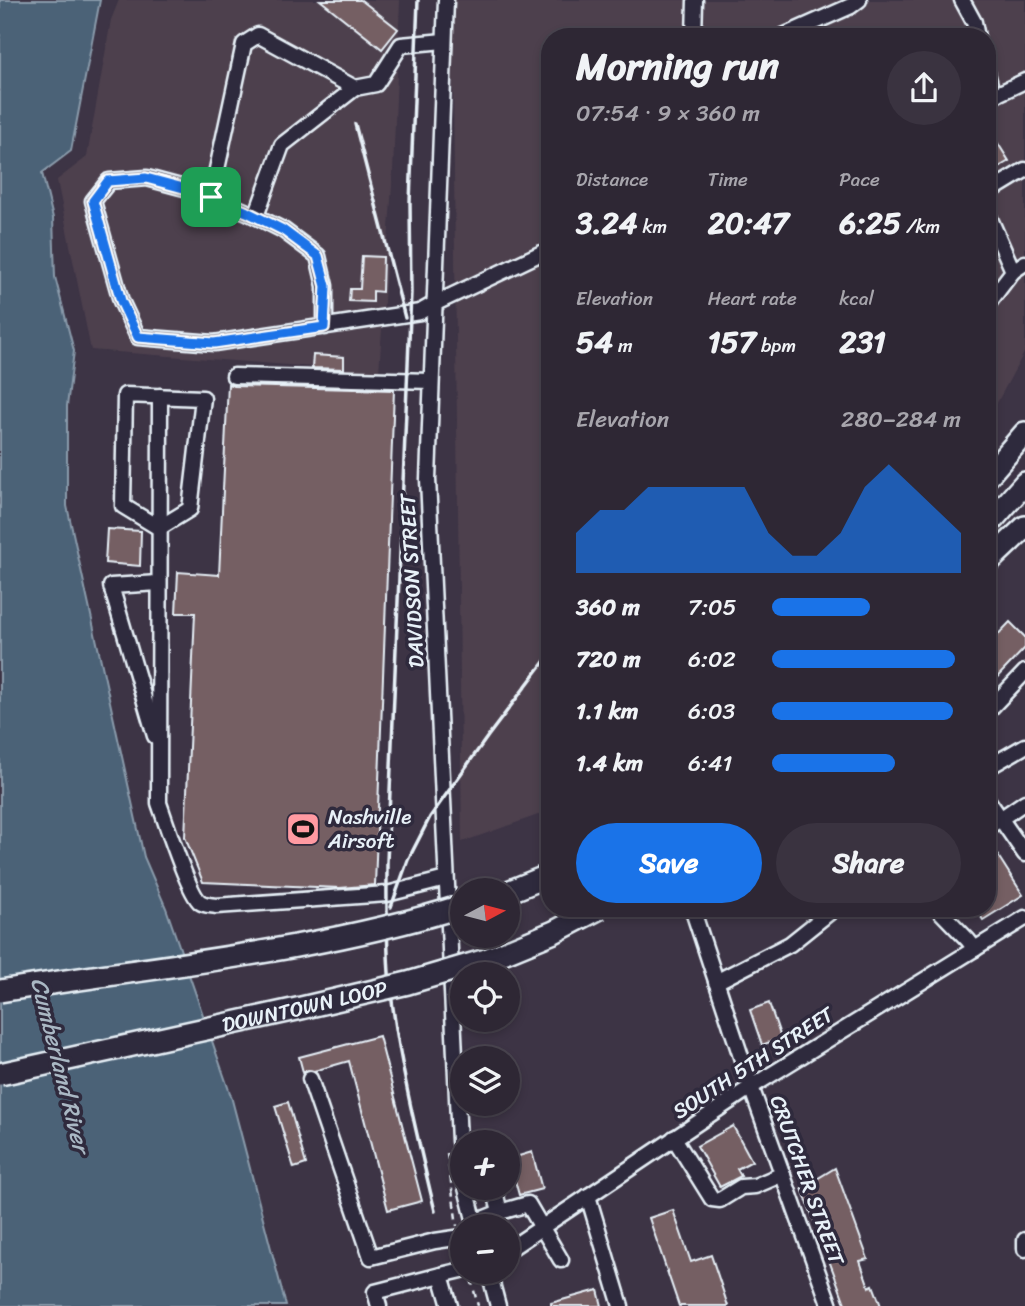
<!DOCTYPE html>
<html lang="en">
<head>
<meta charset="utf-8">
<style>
  body { margin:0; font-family:Sriracha,sans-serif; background:#3a3340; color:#f1f3f6; height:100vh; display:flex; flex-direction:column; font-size:26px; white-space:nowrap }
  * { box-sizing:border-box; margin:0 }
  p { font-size:23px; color:#a7a5ac }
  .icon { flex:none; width:38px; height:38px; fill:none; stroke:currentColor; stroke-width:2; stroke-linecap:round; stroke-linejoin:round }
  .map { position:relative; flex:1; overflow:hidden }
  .sheet { position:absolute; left:541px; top:28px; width:455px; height:889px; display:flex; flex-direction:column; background:#2e2734; border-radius:28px; box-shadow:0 4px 10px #0003,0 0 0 2px #49444f }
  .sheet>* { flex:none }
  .needle { width:46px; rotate:83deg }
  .controls { position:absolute; left:450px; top:878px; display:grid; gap:14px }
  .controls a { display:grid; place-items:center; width:70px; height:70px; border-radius:50%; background:#2e2734; box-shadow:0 4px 10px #0003,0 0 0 2px #49444f; font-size:35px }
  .pin { position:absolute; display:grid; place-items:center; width:60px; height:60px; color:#fff; margin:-30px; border-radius:14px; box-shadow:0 4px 10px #0006 }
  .round { display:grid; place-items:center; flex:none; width:74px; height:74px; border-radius:37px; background:#3a3340 }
  .summary { display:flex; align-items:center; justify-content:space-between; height:119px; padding:0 35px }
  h1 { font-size:38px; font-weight:700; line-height:52px }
  .metrics { display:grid; grid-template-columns:repeat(3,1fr); gap:10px; height:119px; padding:7px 35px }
  .metrics div { display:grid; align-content:center }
  .metrics b { font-size:30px; font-weight:700 }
  .metrics small { font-size:19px; font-weight:400 }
  .metrics p { font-size:19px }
  .chart { height:196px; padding:14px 35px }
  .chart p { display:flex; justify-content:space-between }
  .chart svg { width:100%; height:126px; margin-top:7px; fill:#1a73e8; opacity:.7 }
  .primary-button { display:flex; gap:14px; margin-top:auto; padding:14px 35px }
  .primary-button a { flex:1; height:80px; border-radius:42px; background:#1a73e8; color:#fff; font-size:28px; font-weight:700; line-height:80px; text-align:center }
  .primary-button a+a { background:#3a3340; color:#f1f3f6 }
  ul { padding:0 35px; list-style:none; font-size:23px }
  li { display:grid; grid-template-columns:112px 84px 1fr; align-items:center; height:52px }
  li i { height:18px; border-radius:9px; background:#1a73e8 }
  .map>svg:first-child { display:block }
  .built { fill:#4e414e }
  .water { fill:#4c6277; stroke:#8a9bab; stroke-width:2 }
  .building { fill:#755e64; stroke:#e8f1f8; stroke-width:2 }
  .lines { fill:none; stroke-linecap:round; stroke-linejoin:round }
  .minor-casing { stroke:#e8f1f8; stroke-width:19 }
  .highway-casing { stroke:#e8f1f8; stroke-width:26 }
  .path { stroke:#e8f1f8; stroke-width:2.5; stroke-dasharray:7 5; stroke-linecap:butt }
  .minor { stroke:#2f2a3d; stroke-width:14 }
  .highway { stroke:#2f2a3d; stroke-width:21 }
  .rail { stroke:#e8f1f8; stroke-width:3.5 }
  .highway-bridge-casing { stroke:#e8f1f8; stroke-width:26; stroke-linecap:butt }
  .highway-bridge { stroke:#2f2a3d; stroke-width:21 }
  .route-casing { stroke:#fff; stroke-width:14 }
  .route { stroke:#1a73e8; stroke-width:9 }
  .labels { text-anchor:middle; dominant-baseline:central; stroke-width:7; stroke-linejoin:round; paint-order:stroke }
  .street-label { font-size:21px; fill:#e8f1f8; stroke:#2f2a3d }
  .poi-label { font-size:21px; fill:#e8f1f8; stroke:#2f2a3d; text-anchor:start }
  .water-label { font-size:23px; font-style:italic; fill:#aab8c4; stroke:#2f2a3d }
</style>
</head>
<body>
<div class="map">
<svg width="1025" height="1306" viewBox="0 0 1025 1306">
  <rect width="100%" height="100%" fill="#3d3445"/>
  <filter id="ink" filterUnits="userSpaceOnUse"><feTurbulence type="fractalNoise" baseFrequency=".0143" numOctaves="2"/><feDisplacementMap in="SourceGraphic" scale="14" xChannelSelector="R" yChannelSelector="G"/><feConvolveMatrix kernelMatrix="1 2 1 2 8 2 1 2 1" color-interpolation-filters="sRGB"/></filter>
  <g filter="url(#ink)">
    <g class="built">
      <polygon points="119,0 400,0 393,170 379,372 91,350 57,180 87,157 111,20"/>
      <polygon points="452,0 1025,0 1025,351 987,421 987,37 550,37 549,811 462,842"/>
    </g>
    <polygon class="water" points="0,0 100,0 71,151 42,173 53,218 55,277 74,351 67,406 67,506 144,857 166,908 231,1096 286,1306 0,1306"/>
    <g class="building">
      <polygon points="320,0 361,0 398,29 382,49"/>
      <polygon points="987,126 1009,161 987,174"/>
      <polygon points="362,256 383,257 382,292 373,291 373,302 349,301 350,289 360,289"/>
      <polygon points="313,355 344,357 344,369 312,368"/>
      <polygon points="228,384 234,386 394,390 375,885 340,888 203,882 185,837 195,613 176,613 178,572 219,575"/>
      <polygon points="107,529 141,531 140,566 105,563"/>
      <polygon points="1010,622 1025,637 1025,648 987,688 987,646"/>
      <polygon points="993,848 1023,895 983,920 975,908 987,908 987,852"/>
      <polygon points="769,1003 781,1038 762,1045 750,1010"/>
      <polygon points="379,1036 422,1201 388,1210 349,1061 314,1071 308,1070 303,1072 299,1057"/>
      <polygon points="288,1102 306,1164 294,1168 275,1106"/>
      <polygon points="733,1126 752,1161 737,1169 741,1176 720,1187 697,1146"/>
      <polygon points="532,1152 542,1189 519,1195 509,1159"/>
      <polygon points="835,1168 868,1259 860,1261 869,1287 873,1285 881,1306 846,1306 802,1188"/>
      <polygon points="673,1210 691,1262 711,1255 728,1306 679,1306 649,1218"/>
      <polygon points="598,1290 602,1306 551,1306 551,1303"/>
    </g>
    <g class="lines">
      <g class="minor-casing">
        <g id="minor">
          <polyline points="446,0 428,479 459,1141 462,1159"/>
          <polyline points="962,0 974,22 977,37"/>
          <polyline points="694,37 695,0"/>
          <polyline points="781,37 851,6 859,0"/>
          <polyline points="987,73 993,96"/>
          <polyline points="987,99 1025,81"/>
          <polyline points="987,193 1025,170"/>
          <polyline points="211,197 244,44 258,35 355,88"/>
          <polyline points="987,212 1013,271 987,305"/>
          <polyline points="256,216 282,145 355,88 376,84 401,45 444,41"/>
          <polyline points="1013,271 1025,263"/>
          <polyline points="325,327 325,286 318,256 283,230 247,212 203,193 147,178 109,181 93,201 121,301 138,337 214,343 420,312 434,304 550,249"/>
          <polyline points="234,376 431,381"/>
          <polygon points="125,395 203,398 190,509 159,528 123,506"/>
          <path d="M160 396 159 803C165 820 189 894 200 902 204 905 210 905 216 906L387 894 446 879"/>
          <polyline points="987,712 1025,672"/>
          <polyline points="155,736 111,586 159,583"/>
          <polyline points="987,768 1025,746"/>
          <polyline points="987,799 1025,854"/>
          <polyline points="987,828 1025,802"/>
          <polyline points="692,908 751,1087 830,1306"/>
          <polyline points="937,908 968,940 975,949"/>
          <polyline points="716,982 790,944 835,908"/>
          <polyline points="310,1079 371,1257 435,1241 462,1237"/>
          <polyline points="674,1138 712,1199 720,1200 741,1187 755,1186 783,1174"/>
          <polyline points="466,1188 476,1227"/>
          <polyline points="588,1196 621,1306"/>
          <polyline points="500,1212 528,1204 561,1260"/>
          <polyline points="475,1222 500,1212 494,1188"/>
          <polyline points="1025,1240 1025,1249"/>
          <polyline points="508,1250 751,1087 1025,918"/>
          <polyline points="489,1272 498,1306"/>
          <polyline points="379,1306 375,1292 441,1275"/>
          <polyline points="450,1306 441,1275 462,1270"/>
        </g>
      </g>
      <g class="highway-casing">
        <g id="highway">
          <polyline points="987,477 1025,433"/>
          <polyline points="987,526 1025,483"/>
          <polyline points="987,563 1025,527"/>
          <polyline points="508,892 550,875"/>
        </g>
      </g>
      <g class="path">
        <polyline points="447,1153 457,1226"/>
        <polyline points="471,1279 478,1306"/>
      </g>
      <use href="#minor" class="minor"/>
      <use href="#highway" class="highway"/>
      <g class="rail">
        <path d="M418 0 410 202 411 293 387 862C387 903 386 944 390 985 399 1062 417 1136 435 1211"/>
        <polyline points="355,124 405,318"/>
        <polyline points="391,907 408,860 430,817 488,736 550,654"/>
      </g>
      <g class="highway-bridge-casing">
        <g id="highway-bridge">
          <path d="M0 991C154 966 312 953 462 906"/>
          <path id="s1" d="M0 1074 297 1009 408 983 486 960 554 932 600 908"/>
        </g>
      </g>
      <use href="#highway-bridge" class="highway-bridge"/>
    </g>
  </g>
  <g class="lines" filter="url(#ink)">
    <g class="route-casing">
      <polygon id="route" points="146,178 202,193 247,212 283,230 318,256 326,286 324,327 214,343 138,337 121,301 93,201 108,181"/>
    </g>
    <use href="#route" class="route"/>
  </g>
  <defs>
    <g id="stadium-square" transform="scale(1.75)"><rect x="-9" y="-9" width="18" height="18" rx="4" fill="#ff9aa2" stroke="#2f2a3d"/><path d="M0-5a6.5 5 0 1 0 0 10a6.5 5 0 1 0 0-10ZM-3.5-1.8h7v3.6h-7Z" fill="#111"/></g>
  </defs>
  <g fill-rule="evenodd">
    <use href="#stadium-square" x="303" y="829"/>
  </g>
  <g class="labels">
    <g class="street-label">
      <text transform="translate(412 581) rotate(-93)">DAVIDSON STREET</text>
      <text stroke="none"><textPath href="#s1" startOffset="312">DOWNTOWN LOOP</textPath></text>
      <text transform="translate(753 1063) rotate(-33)">SOUTH 5TH STREET</text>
      <text transform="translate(807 1180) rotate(70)">CRUTCHER STREET</text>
    </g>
    <g class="poi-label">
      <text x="328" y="817">Nashville<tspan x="328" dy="24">Airsoft</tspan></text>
    </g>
    <g class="water-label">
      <text transform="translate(60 1065) rotate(76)">Cumberland River</text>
    </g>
  </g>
</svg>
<div class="controls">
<a><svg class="needle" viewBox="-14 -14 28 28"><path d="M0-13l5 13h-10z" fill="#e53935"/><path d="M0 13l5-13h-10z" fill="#a7a5ac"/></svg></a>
<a><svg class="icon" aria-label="locate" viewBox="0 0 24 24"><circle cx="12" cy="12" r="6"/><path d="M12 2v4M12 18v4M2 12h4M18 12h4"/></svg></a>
<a><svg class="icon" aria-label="layers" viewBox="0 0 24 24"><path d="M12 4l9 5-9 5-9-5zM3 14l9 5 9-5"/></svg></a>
<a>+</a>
<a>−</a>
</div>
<div class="pin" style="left:211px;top:197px;background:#1e9e55"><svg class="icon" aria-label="arrive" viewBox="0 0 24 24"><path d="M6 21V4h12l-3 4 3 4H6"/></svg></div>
<section class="sheet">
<div class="summary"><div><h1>Morning run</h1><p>07:54 · 9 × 360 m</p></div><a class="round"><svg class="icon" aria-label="share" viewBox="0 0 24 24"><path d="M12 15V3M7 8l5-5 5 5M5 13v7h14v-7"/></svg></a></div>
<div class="metrics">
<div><p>Distance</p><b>3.24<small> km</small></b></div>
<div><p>Time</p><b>20:47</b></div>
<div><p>Pace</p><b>6:25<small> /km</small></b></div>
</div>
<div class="metrics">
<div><p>Elevation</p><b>54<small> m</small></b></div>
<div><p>Heart rate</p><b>157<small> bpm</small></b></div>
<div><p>kcal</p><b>231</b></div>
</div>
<div class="chart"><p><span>Elevation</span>280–284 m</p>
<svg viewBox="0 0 160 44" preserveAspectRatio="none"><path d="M0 44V30L10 22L20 22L30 14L40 14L50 14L60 14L70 14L80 30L90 38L100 38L110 30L120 14L130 6L140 14L150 22L160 30V44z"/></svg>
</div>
<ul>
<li><b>360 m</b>7:05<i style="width:52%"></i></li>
<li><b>720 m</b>6:02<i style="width:97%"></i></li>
<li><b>1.1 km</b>6:03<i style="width:96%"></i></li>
<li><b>1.4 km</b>6:41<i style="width:65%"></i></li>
</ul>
<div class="primary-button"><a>Save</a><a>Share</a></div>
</section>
</div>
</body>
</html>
